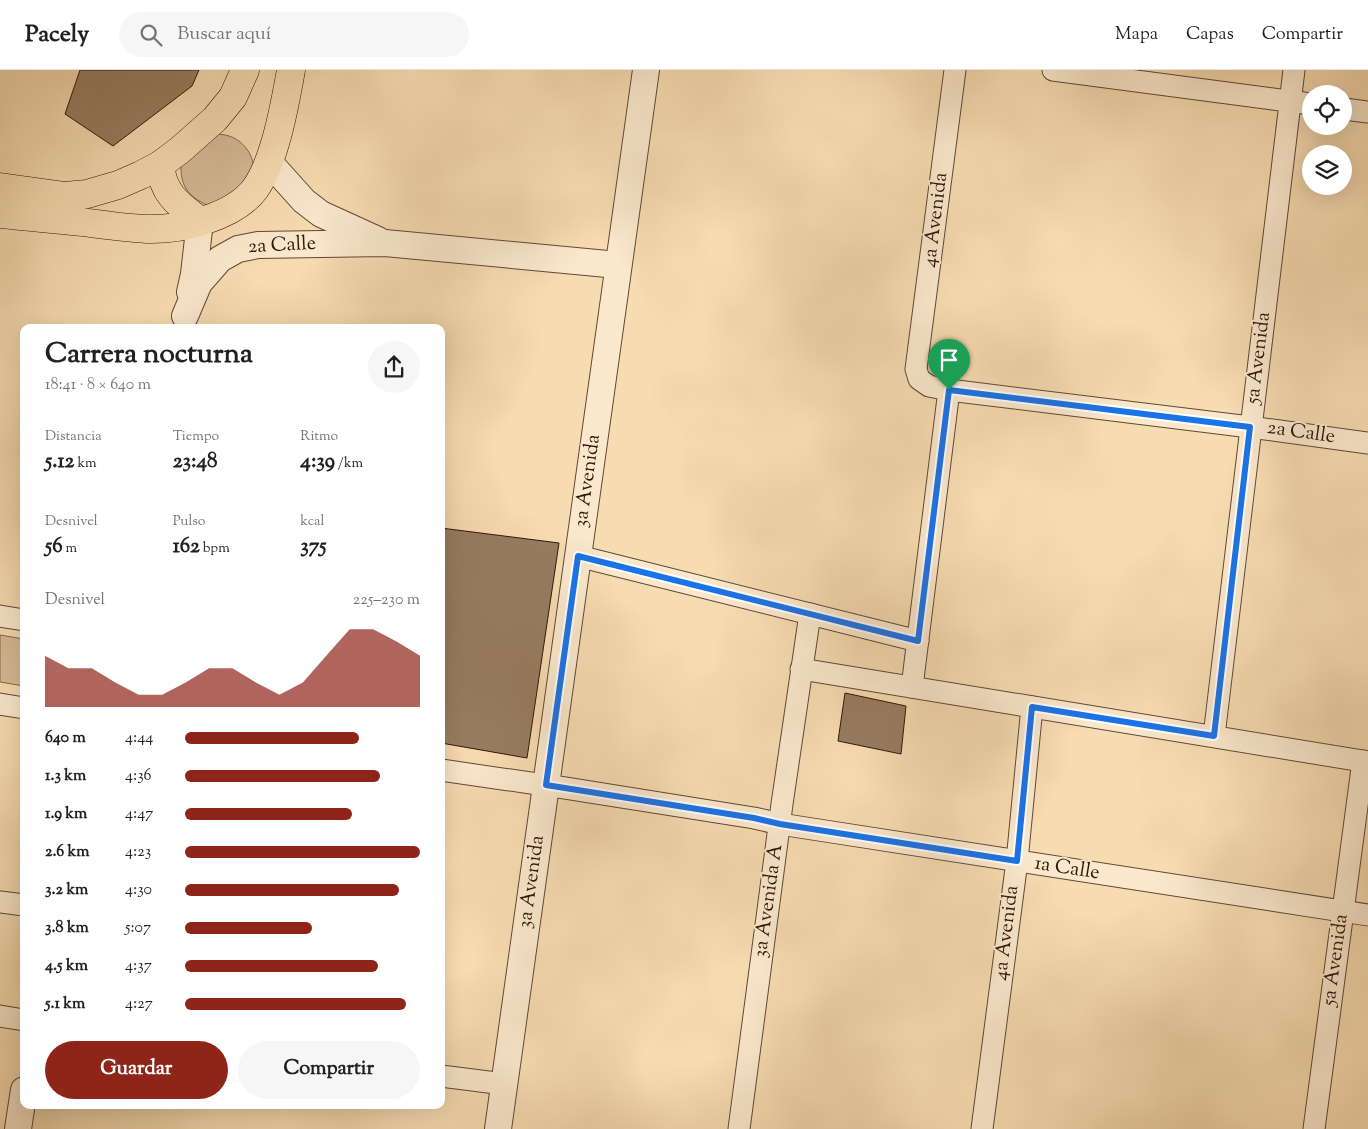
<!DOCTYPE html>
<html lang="es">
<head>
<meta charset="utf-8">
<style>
  body { margin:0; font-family:"Sorts Mill Goudy",serif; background:#f6f6f6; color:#202124; height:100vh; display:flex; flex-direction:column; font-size:19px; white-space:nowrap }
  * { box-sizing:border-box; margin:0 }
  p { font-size:16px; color:#757577 }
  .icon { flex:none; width:28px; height:28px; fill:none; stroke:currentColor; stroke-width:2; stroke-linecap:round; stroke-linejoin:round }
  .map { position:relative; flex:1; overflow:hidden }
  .details { position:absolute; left:20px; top:254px; width:425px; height:785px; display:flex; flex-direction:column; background:#fff; border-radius:10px; box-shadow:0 5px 20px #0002 }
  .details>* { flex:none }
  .fabs { position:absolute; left:1302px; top:15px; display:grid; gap:10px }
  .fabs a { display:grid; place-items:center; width:50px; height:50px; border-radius:50%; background:#fff; box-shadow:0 5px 20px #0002; font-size:25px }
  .pin { position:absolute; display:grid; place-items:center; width:42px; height:42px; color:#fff; margin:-51px -21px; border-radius:50% 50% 50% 0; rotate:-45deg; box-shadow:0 0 5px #0007 }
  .pin .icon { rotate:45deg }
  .round { display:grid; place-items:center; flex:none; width:52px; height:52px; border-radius:26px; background:#f6f6f6 }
  .head { display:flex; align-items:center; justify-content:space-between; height:85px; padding:0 25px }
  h1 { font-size:28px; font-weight:800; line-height:38px }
  .stats { display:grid; grid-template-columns:repeat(3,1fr); gap:8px; height:85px; padding:5px 25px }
  .stats div { display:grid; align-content:center }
  .stats b { font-size:21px; font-weight:800 }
  .stats small { font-size:14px; font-weight:400 }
  .stats p { font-size:14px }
  .chart { height:140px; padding:10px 25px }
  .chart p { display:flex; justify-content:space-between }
  .chart svg { width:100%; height:90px; margin-top:5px; fill:#8f2418; opacity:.7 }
  .button { display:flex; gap:10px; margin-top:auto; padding:10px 25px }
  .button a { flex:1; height:58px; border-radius:30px; background:#8f2418; color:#fff; font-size:20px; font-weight:800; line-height:58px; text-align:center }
  .button a+a { background:#f6f6f6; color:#202124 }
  ul { padding:0 25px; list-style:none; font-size:16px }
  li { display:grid; grid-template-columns:80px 60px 1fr; align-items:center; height:38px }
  li i { height:12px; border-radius:6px; background:#8f2418 }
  header { display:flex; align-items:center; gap:30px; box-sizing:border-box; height:70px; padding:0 25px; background:#fff; border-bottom:1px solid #e0e0e0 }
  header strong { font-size:24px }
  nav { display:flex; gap:28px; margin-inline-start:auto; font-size:18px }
  .search { width:350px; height:45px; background:#f6f6f6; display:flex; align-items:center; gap:12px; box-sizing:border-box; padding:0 18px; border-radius:28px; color:#757577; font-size:19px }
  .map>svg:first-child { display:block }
  .green { fill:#d5ba94; stroke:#82684e }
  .building { fill:#977c60; stroke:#2f1609 }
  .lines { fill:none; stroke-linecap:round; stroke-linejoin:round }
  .minor-casing { stroke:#614733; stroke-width:23 }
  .tertiary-casing { stroke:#614733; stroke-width:28 }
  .trunk-casing { stroke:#2f1609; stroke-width:29 }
  .minor { stroke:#fae8cc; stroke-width:21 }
  .tertiary { stroke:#fae8cc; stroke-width:26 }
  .trunk { stroke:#f7dbb1; stroke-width:28 }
  .route-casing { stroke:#fff; stroke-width:10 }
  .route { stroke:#1a73e8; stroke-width:6 }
  .labels { text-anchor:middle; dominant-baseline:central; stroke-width:4; stroke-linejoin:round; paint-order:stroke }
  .street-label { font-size:20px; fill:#2f1609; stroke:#fae8cc }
</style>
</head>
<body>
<header>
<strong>Pacely</strong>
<div class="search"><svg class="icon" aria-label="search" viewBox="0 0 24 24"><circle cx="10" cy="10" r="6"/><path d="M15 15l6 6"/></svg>Buscar aquí</div>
<nav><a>Mapa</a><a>Capas</a><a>Compartir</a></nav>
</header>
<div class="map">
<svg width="1368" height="1059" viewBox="0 0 1368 1059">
  <rect width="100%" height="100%" fill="#f7dbb1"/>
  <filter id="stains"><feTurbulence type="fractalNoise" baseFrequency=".004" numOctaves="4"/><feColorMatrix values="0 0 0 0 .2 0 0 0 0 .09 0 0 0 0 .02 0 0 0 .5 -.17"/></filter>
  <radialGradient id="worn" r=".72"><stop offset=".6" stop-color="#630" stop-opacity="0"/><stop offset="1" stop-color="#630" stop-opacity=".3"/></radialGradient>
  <g class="green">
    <path d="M210 64C217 64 223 64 229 66 243 70 256 87 253 102 251 109 248 115 246 121L207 135C187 126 180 115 181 93Z"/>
    <polygon points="0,565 24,569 24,616 0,612"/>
  </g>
  <g class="building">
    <polygon points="80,0 199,0 192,16 113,76 65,44"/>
    <polygon points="441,458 559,473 527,688 441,673"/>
    <polygon points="845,623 906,636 901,684 838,671"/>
  </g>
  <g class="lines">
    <g class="minor-casing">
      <g id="minor">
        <polyline points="955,0 916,299 919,309 929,316 949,320 1250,357 1368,373"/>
        <polyline points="1053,0 1311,34"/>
        <polyline points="1344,39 1368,42"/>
        <polyline points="578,486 918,571"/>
        <polyline points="0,546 24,550"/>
        <polyline points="801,599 1368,692"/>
        <polyline points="912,617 949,320"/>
        <polyline points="0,634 24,638"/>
        <polyline points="1214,666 1294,0"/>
        <polyline points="441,700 565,718 754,748 780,754 1368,845"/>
        <polyline points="0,832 24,835"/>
        <polyline points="0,946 24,950"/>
        <polyline points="441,1006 504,1014"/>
        <polyline points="739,1059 782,734 810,544"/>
        <polyline points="982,1059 1017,791 1032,637"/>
        <polyline points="1314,1059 1363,691"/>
      </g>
    </g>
    <g class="tertiary-casing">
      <g id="tertiary">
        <polyline points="269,92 304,131 321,144 378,170"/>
        <polyline points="190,222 194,204 200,151"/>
        <polyline points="185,246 199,213 220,189 238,179 258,175 385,173 618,195"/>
        <polyline points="18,1059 24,1020"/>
        <polyline points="498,1059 646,0"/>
      </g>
    </g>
    <g class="trunk-casing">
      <g id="trunk">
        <path d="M160 95C163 124 178 134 200 151"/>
        <polyline points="0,117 65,126 87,124 118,115 141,105 160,95 180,80 215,49 233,27 245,0"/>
        <path d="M0 144C28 147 55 149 83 152 104 155 126 158 147 159 181 160 234 147 255 119 275 91 285 34 291 0"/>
      </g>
    </g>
    <use href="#minor" class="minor"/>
    <use href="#tertiary" class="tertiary"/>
    <use href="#trunk" class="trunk"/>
  </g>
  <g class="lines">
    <g class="route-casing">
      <polygon id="route" points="949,320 1250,357 1214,666 1032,637 1017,791 780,754 754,748 546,715 578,486 918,571"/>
    </g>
    <use href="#route" class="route"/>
  </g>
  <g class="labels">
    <g class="street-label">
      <text transform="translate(936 150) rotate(-83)">4a Avenida</text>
      <text transform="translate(282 176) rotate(-3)">2a Calle</text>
      <text transform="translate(1259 288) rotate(-83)">5a Avenida</text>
      <text transform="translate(1301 363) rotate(8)">2a Calle</text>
      <text transform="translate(588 411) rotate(-82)">3a Avenida</text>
      <text transform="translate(1067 799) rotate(9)">1a Calle</text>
      <text transform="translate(532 812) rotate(-82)">3a Avenida</text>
      <text transform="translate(769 831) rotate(-82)">3a Avenida A</text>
      <text transform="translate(1007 863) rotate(-83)">4a Avenida</text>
      <text transform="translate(1336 890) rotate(-82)">5a Avenida</text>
    </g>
  </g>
  <rect width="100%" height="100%" filter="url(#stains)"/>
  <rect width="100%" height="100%" fill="url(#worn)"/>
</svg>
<div class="fabs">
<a><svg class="icon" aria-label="locate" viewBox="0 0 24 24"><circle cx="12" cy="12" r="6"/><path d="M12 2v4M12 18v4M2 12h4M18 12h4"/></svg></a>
<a><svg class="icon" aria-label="layers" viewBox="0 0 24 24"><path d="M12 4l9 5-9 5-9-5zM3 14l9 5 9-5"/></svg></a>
</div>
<div class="pin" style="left:949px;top:320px;background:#1e9e55"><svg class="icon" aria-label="arrive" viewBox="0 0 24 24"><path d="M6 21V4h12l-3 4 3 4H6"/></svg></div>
<section class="details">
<div class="head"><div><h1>Carrera nocturna</h1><p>18:41 · 8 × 640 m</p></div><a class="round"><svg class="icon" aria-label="share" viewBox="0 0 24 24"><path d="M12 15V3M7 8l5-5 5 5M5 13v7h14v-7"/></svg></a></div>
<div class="stats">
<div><p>Distancia</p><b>5.12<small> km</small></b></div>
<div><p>Tiempo</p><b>23:48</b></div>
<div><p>Ritmo</p><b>4:39<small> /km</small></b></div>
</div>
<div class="stats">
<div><p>Desnivel</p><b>56<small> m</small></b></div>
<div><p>Pulso</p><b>162<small> bpm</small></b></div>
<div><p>kcal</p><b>375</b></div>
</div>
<div class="chart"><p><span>Desnivel</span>225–230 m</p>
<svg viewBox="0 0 160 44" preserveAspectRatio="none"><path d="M0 44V19L10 25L20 25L30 32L40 38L50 38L60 32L70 25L80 25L90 32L100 38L110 32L120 19L130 6L140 6L150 12L160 19V44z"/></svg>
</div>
<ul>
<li><b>640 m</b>4:44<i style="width:74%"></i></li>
<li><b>1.3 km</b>4:36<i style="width:83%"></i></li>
<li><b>1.9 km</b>4:47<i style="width:71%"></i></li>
<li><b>2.6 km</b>4:23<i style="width:100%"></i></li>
<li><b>3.2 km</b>4:30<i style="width:91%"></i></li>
<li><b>3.8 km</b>5:07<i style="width:54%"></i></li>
<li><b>4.5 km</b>4:37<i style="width:82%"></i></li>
<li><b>5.1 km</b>4:27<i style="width:94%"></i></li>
</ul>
<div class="button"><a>Guardar</a><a>Compartir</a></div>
</section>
</div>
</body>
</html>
